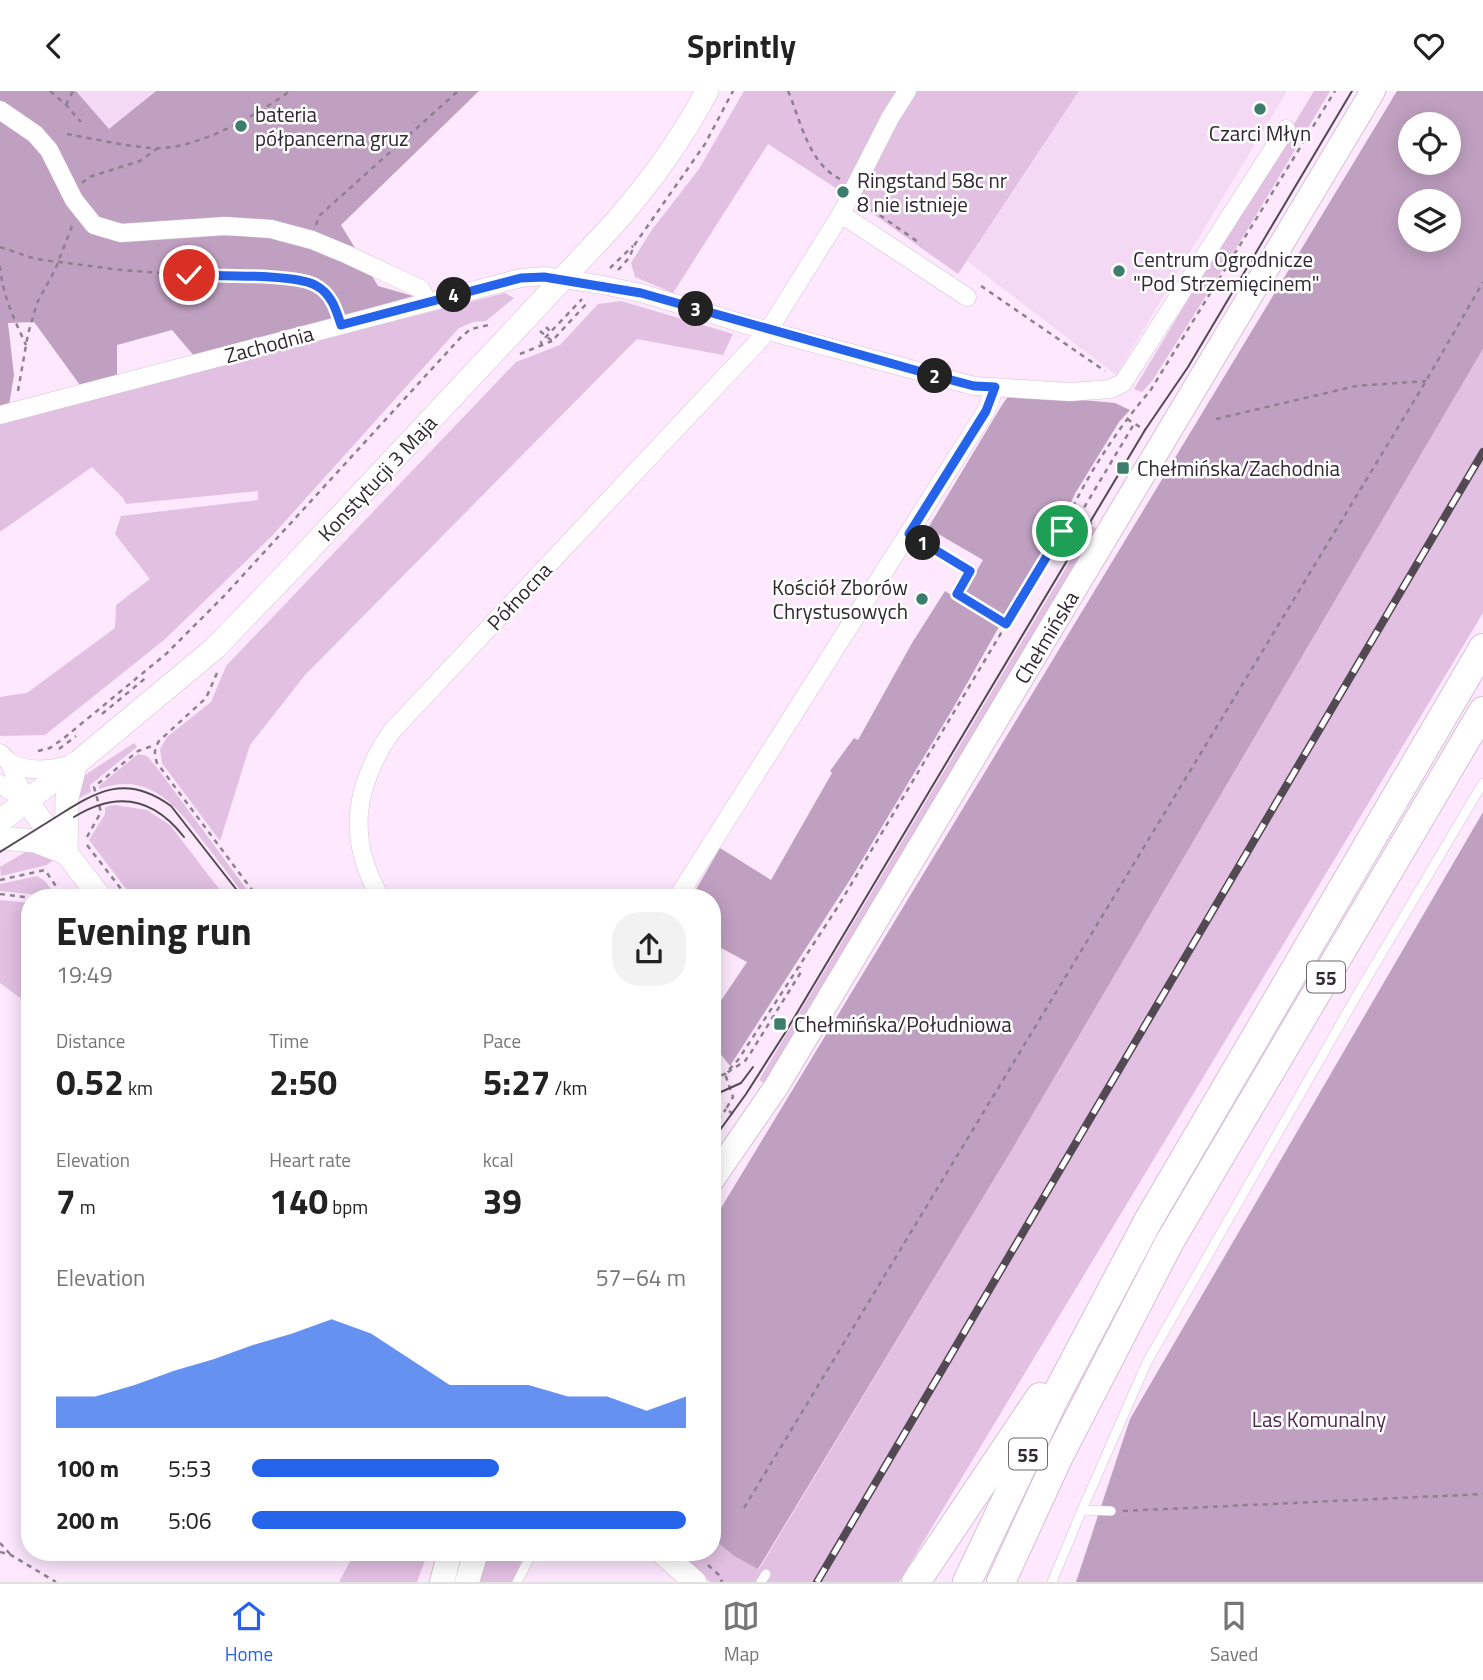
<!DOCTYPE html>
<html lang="en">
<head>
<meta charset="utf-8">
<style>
  body { margin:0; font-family:"Titillium Web",sans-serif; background:#f2f2f2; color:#222; height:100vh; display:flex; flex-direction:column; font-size:26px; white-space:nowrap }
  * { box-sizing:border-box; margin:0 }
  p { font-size:23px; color:#767676 }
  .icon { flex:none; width:38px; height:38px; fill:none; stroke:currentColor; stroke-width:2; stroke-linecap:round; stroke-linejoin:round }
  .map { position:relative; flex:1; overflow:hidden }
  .drawer { position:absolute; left:21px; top:798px; width:700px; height:672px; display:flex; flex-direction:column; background:#fff; border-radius:28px; box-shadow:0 4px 18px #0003 }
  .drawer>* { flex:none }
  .fabs { position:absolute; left:1398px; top:21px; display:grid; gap:14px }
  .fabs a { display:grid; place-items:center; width:63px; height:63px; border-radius:50%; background:#fff; box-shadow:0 4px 18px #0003; font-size:35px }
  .pin { position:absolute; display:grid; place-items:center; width:60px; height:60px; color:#fff; margin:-30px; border:4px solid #fff; border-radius:50%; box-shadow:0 2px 7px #0007 }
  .km { position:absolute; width:35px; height:35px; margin:-18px; border-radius:50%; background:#222; color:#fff; font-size:19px; line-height:35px; text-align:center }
  .round { display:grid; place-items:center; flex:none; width:74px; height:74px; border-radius:28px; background:#f2f2f2 }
  .summary { display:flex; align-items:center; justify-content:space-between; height:119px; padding:0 35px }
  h1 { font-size:38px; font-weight:700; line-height:52px }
  .metrics { display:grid; grid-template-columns:repeat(3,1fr); gap:10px; height:119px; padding:7px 35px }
  .metrics div { display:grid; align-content:center }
  .metrics b { font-size:35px; font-weight:700 }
  .metrics small { font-size:19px; font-weight:400 }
  .metrics p { font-size:19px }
  .chart { height:196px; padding:14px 35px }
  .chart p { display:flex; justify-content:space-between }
  .chart svg { width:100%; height:126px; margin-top:7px; fill:#2563eb; opacity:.7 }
  ul { padding:0 35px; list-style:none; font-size:23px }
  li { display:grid; grid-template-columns:112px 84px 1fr; align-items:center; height:52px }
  li i { height:18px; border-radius:9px; background:#2563eb }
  header { display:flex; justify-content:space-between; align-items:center; height:91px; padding:0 35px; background:#fff; font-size:32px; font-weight:700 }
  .dock { display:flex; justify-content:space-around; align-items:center; height:98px; border-top:2px solid #e0e0e0; background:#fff; font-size:19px; color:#767676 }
  .dock a { display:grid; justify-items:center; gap:4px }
  .dock .current { color:#2563eb }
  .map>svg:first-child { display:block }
  .built { fill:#f4d9f4 }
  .green { fill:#e1c0e1 }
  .forest { fill:#c0a0c1; fill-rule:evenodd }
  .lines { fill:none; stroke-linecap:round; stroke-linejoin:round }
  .service-casing { stroke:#d5c0d5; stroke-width:10 }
  .minor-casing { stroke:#d5c0d5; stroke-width:19 }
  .tertiary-casing { stroke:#d5c0d5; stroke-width:24 }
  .secondary-casing { stroke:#d5c0d5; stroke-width:26 }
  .primary-casing { stroke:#d5c0d5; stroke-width:30 }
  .path { stroke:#8e808e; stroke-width:2.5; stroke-dasharray:5 5; stroke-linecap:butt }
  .service { stroke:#fff; stroke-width:9 }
  .minor { stroke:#fff; stroke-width:18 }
  .tertiary { stroke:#fff; stroke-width:23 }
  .secondary { stroke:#fff; stroke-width:24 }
  .primary { stroke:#fff; stroke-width:28 }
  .tram { stroke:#534953; stroke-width:2 }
  .rail-casing { stroke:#534953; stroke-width:8 }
  .rail { stroke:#fff; stroke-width:5; stroke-dasharray:16; stroke-linecap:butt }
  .route-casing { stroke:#fff; stroke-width:14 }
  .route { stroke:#2563eb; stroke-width:9 }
  .poi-dot { fill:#3c7d6e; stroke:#fff; stroke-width:2.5 }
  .labels { text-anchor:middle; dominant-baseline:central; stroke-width:5; stroke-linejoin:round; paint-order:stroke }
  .shield { fill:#fff; stroke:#6f696f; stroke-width:2 }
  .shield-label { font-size:19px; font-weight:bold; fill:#312931 }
  .poi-label { font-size:21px; fill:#312931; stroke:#fff; text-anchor:start }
  .street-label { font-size:21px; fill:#312931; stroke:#fff }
  .park-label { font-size:21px; fill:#532a55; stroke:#fff }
</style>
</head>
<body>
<header><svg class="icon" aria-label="back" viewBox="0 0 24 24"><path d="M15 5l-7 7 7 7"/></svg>Sprintly<svg class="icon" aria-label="heart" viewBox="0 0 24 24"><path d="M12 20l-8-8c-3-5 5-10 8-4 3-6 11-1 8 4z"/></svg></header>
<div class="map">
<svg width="1483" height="1491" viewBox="0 0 1483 1491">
  <rect width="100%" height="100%" fill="#fde8fd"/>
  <g class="built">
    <polygon points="78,0 156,0 109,39 77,1"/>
    <polygon points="1079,0 1287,0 1116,284 967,170"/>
  </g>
  <g class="green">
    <polygon points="744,0 1079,0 958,183 842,101 768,53 673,202 635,186 631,172 651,140 699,78"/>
    <polygon points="1314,0 1330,0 1237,156 1152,290 1142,301 1134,298"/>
    <polygon points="505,202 514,207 486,230 473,231 459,237 271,446 164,549 45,644 0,645 0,606 27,602 115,537 116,514 150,488 115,443 121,425 258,409 258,400 126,413 123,407 92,376 0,441 0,331"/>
    <polygon points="621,210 733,243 723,264 637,248 305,584 250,654 220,750 162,672 160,658 167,646 211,611 226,575 516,271 560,254 598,213"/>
    <polygon points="1483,258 1483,522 899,1491 710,1491 677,1461 712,1461 712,1447 734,1465 759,1478 1010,1062"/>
    <polygon points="1091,435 1098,438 765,993 759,989"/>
    <polygon points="134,652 137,656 90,694 91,701 72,711 82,687 88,682"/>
    <path d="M138 663 147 665 158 678 253 807H246C233 789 220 772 206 754 179 718 151 679 99 698V695Z"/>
    <polygon points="115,714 147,719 170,734 226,807 133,807 89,749 105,723 105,716"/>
    <polygon points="29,759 53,769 47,774 1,785 0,776"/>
    <polygon points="37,785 45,790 57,806 0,800 0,793"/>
    <polygon points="0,809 30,812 30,914 0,892"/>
    <polygon points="355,1461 428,1461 417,1491 339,1491"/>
    <polygon points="500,1461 526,1461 512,1491 479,1491 485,1467 492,1470"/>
  </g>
  <g class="forest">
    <polygon points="0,0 76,0 109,38 156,0 479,0 341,134 378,195 413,205 195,266 172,239 117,254 117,284 80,294 34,231 8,232 14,284 9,314 0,316"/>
    <path d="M1397 0H1483V258L1010 1062 758 1478 734 1465 712 1447V1132ZM1410 33H1449V72H1410ZM1410 110H1449V149H1410Z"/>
    <polygon points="1015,303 1115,312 1130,319 1119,331 1076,401 1053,448 1004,529 963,503 983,469 928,437 1002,314 1007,307"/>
    <polygon points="945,500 1000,534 952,619 853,784 730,975 712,952 712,923 747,871 712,852 712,807 691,807 720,757 771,789 832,682 830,680 854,647 858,649 912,552"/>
    <polygon points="1483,721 1483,1491 1076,1491 1130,1328"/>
  </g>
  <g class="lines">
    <g class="service-casing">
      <g id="service">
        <polyline points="1082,1419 1147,1271 1357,904 1483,692"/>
        <polyline points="517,1491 533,1461"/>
        <polyline points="761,1491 766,1483"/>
        <polyline points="1052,1491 1082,1419 1111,1420"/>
      </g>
    </g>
    <g class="minor-casing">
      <g id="minor">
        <polyline points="0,19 35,43 49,59 74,109 94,134 121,142 225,135 271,138 312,149 346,163 421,198 427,211"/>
        <polyline points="841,123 967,206"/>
        <polyline points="0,324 479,198 521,187 544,185 603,194 641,202 768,240 974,295 1070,301 1110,298 1123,292 1286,38"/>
        <polyline points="0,662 9,671 26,710"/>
        <path d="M9 671C29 682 49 679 70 674"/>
        <polyline points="0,693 26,710"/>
        <path d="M381 807C346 748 354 696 391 641L768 240 841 123 890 27 907 0"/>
        <polyline points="677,807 986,320 995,296"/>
      </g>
    </g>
    <g class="tertiary-casing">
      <g id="tertiary">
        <polyline points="26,710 101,807"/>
        <path d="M0 730 78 671 215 557 292 477 612 135C649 93 681 50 707 0"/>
        <polyline points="0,747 35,750 66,762"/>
        <polyline points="66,762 67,707 76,672"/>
        <polyline points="661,1461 695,1491"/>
      </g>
    </g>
    <g class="secondary-casing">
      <g id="secondary">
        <polyline points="712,1089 776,996 1373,0"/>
        <polyline points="442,1491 450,1461"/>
        <polyline points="467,1491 476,1461"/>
      </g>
    </g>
    <g class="primary-casing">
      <g id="primary">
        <polyline points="916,1491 1040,1306"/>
        <polyline points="967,1491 1054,1308 1148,1130 1483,557"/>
        <polyline points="1001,1491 1059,1365 1169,1152 1483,620"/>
      </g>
    </g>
    <g class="path">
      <polyline points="50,0 66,14 81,31"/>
      <path d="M788 0C801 30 808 72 840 88"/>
      <polyline points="66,14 73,0"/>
      <path d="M67 43C95 48 124 55 152 57 195 60 255 25 290 0"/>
      <polyline points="82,92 89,86 140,70 158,57"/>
      <polyline points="865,111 871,118 921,153"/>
      <polyline points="316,134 319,125 458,0"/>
      <polyline points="0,156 36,168 121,179 189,184 294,188 314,193 325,201 337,220"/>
      <path d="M0 175C2 203 14 228 26 254"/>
      <polyline points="610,177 633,155"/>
      <polyline points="618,179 629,167 635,153 705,53 733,0"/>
      <polyline points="981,195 1105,280"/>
      <polyline points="546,236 551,241"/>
      <polyline points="540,240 552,250 589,210"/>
      <polyline points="542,255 541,251 582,208"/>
      <polyline points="520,263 552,250"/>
      <polyline points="18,300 28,243 37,212 55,179 72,135"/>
      <polyline points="1127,328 1145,339"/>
      <polyline points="1216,328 1356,295 1426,290"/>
      <polyline points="1070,421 1092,433"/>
      <polyline points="1079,425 1134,333"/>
      <polyline points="922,452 970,480 957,503 1006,533"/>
      <path d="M217 582 206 607 159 650C154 658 154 663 157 672L258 807"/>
      <polyline points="102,623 148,585"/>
      <polyline points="59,658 76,645"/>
      <polyline points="38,660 50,657 64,647 166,563 224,505 462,245 471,238 493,233"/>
      <polyline points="87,746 101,721 94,696 138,660 155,654"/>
      <polyline points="87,754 128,807"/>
      <polyline points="0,789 45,779 64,807"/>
      <polyline points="0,803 32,807"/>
      <polyline points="328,807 359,802"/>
      <path d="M712 988 725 983 738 969 837 817 1062 440C1081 393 1117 338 1150 300L1335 0"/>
      <polyline points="733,1023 726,1018 733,1006 725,983 745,970 750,963 801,881 800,876"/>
      <polyline points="712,1037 726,1018"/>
      <polyline points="744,1417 1426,290 1483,191"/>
      <polyline points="1123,1420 1483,1403"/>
      <polyline points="0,1452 10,1463"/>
      <polyline points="0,1461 11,1464 56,1491"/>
      <polyline points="708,1474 719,1484 722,1491"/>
    </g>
    <use href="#service" class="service"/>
    <use href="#minor" class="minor"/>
    <use href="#tertiary" class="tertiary"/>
    <use href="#secondary" class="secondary"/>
    <use href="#primary" class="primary"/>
    <g class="tram">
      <path d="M74 726C116 700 153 706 184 746"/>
      <path d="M0 761C19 749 37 738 56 726 97 700 126 682 171 715L243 807"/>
      <polyline points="712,1005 741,992 753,976"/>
      <polyline points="712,1050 746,1003 785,942 1145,339 1188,276 1352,0"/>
    </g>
    <g class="rail-casing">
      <polyline id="rail" points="817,1491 1483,361"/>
    </g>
    <use href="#rail" class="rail"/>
  </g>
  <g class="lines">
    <g class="route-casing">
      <path id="route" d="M189 184C216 185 295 183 315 194 331 202 336 218 341 234L521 187 544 186 641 202 936 285 974 295 995 296 986 320 909 443 970 480 957 503 1006 533 1062 440"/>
    </g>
    <use href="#route" class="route"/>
  </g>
  <g class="poi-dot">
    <circle cx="1260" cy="18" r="7"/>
    <circle cx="241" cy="35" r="7"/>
    <circle cx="843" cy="101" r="7"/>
    <circle cx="1119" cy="180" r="7"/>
    <rect x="1116" y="370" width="14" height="14" rx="3.5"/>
    <circle cx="922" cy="508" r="7"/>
    <rect x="773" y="926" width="14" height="14" rx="3.5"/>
  </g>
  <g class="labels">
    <g class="shield">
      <rect x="1307" y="870.5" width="38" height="31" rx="5"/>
      <rect x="1009" y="1347.5" width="38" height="31" rx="5"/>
    </g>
    <g class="shield-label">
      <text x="1326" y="886">55</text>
      <text x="1028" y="1363">55</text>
    </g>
    <g class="poi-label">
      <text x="255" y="23">bateria<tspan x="255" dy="24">półpancerna gruz</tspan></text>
      <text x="1260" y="42" text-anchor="middle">Czarci Młyn</text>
      <text x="857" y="89">Ringstand 58c nr<tspan x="857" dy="24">8 nie istnieje</tspan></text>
      <text x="1133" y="168">Centrum Ogrodnicze<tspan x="1133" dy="24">"Pod Strzemięcinem"</tspan></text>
      <text x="1137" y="377">Chełmińska/Zachodnia</text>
      <text x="908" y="496" text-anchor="end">Kościół Zborów<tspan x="908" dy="24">Chrystusowych</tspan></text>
      <text x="794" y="933">Chełmińska/Południowa</text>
    </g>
    <g class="street-label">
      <text transform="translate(269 253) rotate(-15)">Zachodnia</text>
      <text transform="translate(377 387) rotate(-47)">Konstytucji 3 Maja</text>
      <text transform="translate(519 505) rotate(-47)">Północna</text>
      <text transform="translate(1046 546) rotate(-59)">Chełmińska</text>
    </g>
    <g class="park-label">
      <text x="1319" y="1328">Las Komunalny</text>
    </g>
  </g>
</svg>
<div class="fabs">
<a><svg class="icon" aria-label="locate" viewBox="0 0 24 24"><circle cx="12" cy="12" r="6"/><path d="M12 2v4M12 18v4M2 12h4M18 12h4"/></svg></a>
<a><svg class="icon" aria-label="layers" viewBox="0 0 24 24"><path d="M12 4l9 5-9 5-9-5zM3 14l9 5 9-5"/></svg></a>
</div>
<div class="pin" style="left:1062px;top:440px;background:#1e9e55"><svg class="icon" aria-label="arrive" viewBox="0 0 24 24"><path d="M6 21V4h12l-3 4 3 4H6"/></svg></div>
<div class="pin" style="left:189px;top:184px;background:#d93025"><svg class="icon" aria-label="check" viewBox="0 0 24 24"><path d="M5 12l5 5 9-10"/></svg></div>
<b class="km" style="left:923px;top:452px">1</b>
<b class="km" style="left:935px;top:285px">2</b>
<b class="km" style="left:696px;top:218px">3</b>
<b class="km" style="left:454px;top:204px">4</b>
<section class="drawer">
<div class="summary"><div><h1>Evening run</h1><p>19:49</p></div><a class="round"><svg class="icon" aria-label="share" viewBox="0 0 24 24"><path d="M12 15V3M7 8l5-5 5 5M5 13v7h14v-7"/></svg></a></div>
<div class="metrics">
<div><p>Distance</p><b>0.52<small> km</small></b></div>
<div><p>Time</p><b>2:50</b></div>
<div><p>Pace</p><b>5:27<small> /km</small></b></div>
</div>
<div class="metrics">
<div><p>Elevation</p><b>7<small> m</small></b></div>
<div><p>Heart rate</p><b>140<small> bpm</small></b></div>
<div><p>kcal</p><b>39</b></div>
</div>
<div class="chart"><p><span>Elevation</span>57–64 m</p>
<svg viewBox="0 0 160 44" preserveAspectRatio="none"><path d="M0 44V33L10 33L20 29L30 24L40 20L50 15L60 11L70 6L80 11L90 20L100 29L110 29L120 29L130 33L140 33L150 38L160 33V44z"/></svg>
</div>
<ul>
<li><b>100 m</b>5:53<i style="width:57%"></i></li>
<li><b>200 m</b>5:06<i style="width:100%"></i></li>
</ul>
</section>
</div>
<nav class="dock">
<a class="current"><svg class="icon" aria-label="home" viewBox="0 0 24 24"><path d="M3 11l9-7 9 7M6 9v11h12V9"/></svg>Home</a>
<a><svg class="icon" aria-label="map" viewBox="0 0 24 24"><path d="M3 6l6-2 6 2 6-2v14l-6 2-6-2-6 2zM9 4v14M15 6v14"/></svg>Map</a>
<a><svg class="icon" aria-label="saved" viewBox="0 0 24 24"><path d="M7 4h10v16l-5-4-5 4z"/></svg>Saved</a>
</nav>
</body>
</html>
